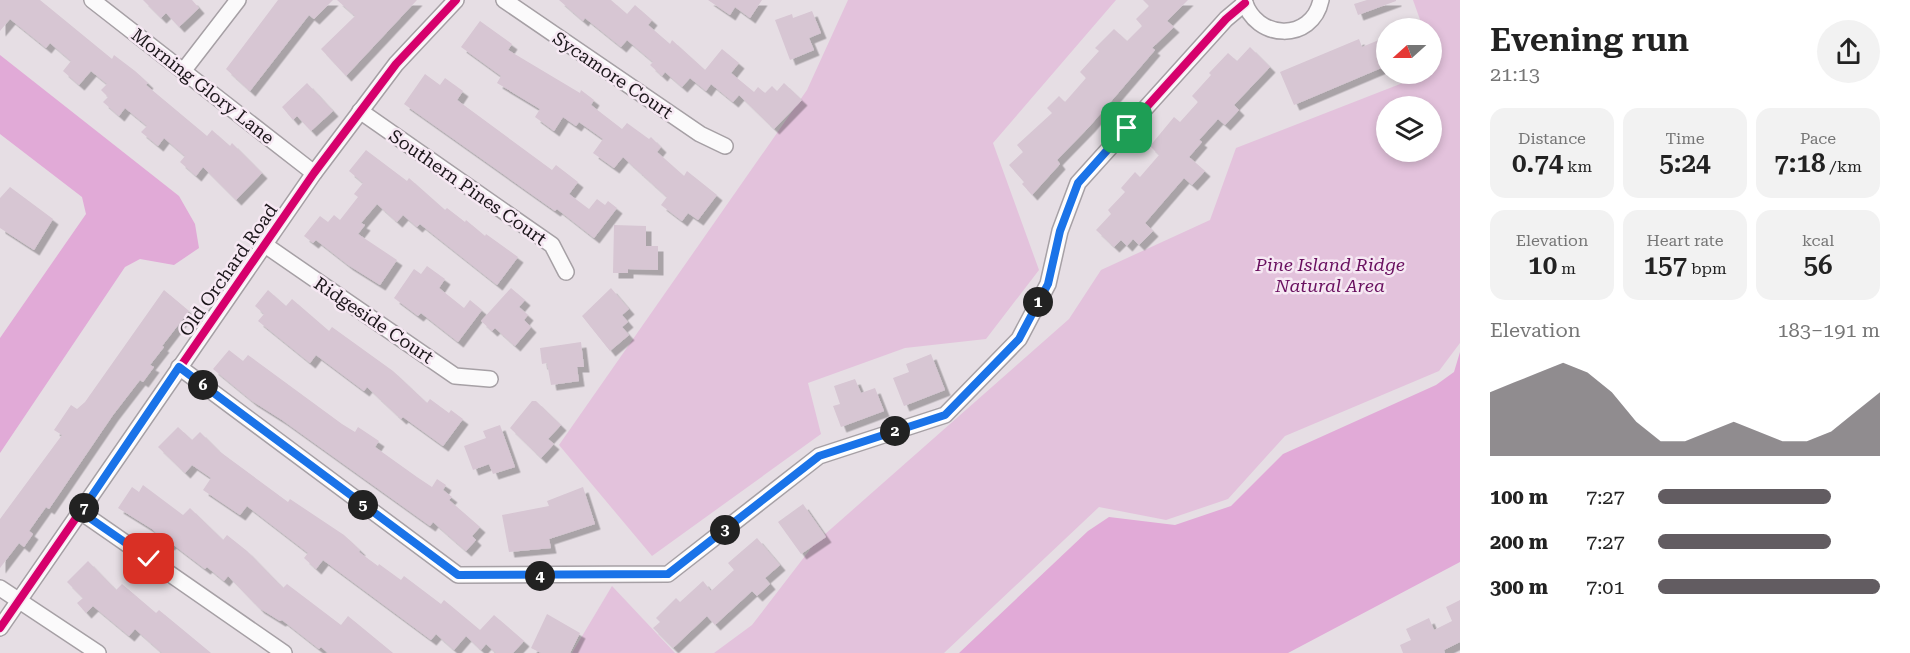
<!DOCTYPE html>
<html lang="en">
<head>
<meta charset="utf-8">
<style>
  body { margin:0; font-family:"Roboto Serif",serif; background:#f2f2f2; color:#222; height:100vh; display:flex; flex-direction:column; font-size:22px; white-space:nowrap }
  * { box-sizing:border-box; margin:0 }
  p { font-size:20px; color:#767676 }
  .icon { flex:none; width:33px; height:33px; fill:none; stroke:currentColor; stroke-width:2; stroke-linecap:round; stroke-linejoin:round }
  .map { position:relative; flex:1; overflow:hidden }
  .panel { display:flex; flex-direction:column; background:#fff; width:450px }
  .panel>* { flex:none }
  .needle { width:39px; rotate:249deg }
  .buttons { position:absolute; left:1376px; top:18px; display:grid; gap:12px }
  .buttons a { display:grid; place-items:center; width:66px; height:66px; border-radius:50%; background:#fff; box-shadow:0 3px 9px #0003; font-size:30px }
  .pin { position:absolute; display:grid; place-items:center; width:51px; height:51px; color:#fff; margin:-26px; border-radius:12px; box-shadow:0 3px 9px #0006 }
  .km { position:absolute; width:30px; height:30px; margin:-15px; border-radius:50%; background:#222; color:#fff; font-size:16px; line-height:30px; text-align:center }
  .round { display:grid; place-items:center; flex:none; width:63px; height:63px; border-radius:32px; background:#f2f2f2 }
  .summary { display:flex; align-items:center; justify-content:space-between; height:102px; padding:0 30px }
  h1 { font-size:33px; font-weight:600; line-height:45px }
  .figures { display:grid; grid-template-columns:repeat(3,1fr); gap:9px; height:102px; padding:6px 30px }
  .figures div { display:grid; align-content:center; border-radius:15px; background:#f2f2f2; text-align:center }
  .figures b { font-size:26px; font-weight:600 }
  .figures small { font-size:16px; font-weight:400 }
  .figures p { font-size:16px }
  .chart { height:168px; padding:12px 30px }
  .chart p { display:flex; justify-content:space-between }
  .chart svg { width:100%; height:108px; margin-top:6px; fill:#625c61; opacity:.7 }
  ul { padding:0 30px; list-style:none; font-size:20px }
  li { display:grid; grid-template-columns:96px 72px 1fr; align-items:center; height:45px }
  li i { height:15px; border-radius:8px; background:#625c61 }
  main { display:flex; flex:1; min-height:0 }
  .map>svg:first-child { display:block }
  .green { fill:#e3c2dc; fill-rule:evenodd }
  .water { fill:#e1aad7 }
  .building { fill:#d7c6d3; filter:url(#shadow) }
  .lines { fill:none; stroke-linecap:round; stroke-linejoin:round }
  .minor-casing { stroke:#a6a0a5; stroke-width:18 }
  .minor { stroke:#fbfafb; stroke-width:15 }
  .cycleway-casing { stroke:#f6e8f3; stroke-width:11 }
  .cycleway { stroke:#d6006c; stroke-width:8 }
  .route-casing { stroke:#fff; stroke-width:12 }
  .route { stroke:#1a73e8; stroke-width:8 }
  .labels { text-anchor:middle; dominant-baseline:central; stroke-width:5; stroke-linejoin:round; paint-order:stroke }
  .street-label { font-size:18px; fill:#1b161a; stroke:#f6e8f3 }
  .park-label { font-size:18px; font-style:italic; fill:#69105f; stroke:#f6e8f3 }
</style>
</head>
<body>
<main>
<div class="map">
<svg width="1460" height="653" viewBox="0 0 1460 653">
  <defs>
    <filter id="shadow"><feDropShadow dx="5.5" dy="5.5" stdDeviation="0" flood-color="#0004"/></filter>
  </defs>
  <rect width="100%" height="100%" fill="#e6dee4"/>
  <g class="green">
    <polygon points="848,0 1116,0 993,143 1039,270 986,339 905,348 808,383 821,434 652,556 559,445 807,90"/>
    <path d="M1413 0H1460V343L1439 371 1285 436 1228 499 1166 520 1099 507 944 653H714L752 625 815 543 1069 319 1101 270 1210 220 1236 148 1436 70 1431 53V28H1423ZM1386 106H1431V152H1386Z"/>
    <polygon points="612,586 675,653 572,653"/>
  </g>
  <g class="water">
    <polygon points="0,55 179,196 195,224 199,248 174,265 140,259 125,267 0,453 0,338 86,214 82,197 0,134"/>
    <polygon points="1460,352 1460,562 1288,653 959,653 1088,531 1109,517 1175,525 1231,506 1283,454 1436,385 1454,372"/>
  </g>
  <g class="building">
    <polygon points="0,0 40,0 112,59 114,55 135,71 148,83 146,85 207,136 212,130 230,146 232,143 262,173 236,200 203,167 196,176 180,162 185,156 164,138 158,146 141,132 147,126 125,108 119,116 103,102 108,97 101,90 107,84 91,71 79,85 63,71 71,61 50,43 46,48 10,19 0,31"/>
    <polygon points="143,0 192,0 199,8 179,27 166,13 161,18"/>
    <polygon points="278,0 333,0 314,19 309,15 250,91 226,69"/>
    <polygon points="337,0 417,0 346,76 321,49 355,16"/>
    <polygon points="559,0 611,0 627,14 635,5 652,20 648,25 670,44 672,40 705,70 722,49 739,63 731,73 754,92 758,87 765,93 772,86 777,91 784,83 802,100 774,129 739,95 733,102 711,84 706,91 690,78 682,87 665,72 662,76 650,65 653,62 627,40 621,47 585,18 583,21"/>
    <polygon points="708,0 762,0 750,18 735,7 730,15"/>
    <polygon points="1143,0 1188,0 1167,21 1174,27 1152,48 1155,50 1090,126 1057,160 1060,164 1032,195 1022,184 1024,182 1009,165 1023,152 1017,145 1052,113 1047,108 1059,96 1065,102 1086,78 1080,72 1099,51 1095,48 1114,29 1127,41 1142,26 1136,19 1149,6"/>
    <polygon points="1367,0 1396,0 1396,1 1358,15 1354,4"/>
    <polygon points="812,11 821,33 809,38 814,50 790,60 775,20 792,14 793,18"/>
    <polygon points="480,21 512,44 508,50 580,93 581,90 594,100 591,105 622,129 627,123 649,139 651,137 661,147 657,152 684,176 687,171 717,195 698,220 688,213 682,221 661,205 667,197 623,157 614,168 593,153 603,139 579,122 576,126 563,117 554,131 535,117 540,109 497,83 501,76 461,47"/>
    <polygon points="1386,37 1386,66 1294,105 1280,72 1359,39 1362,47"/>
    <polygon points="1250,47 1270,67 1234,105 1239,110 1225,125 1218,119 1199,140 1202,142 1189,157 1205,171 1192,185 1184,178 1145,223 1153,231 1139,245 1133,239 1127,246 1121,240 1114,247 1096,230 1111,214 1108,210 1125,192 1121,188 1135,172 1140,177 1159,155 1150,146 1174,117 1180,122 1198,102 1192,96 1211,75 1209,73 1228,53 1237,61"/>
    <polygon points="425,74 440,85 445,78 463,91 457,100 552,170 556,165 578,182 569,194 589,209 597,199 605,205 608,201 617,208 594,238 557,209 555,211 404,104"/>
    <polygon points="307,83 333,111 311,131 297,116 293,120 282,107"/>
    <polygon points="366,150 407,181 409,178 445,210 447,208 465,222 466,220 485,236 486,234 518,257 497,285 420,224 417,227 403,215 397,222 377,204 361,223 365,225 358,234 397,260 380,285 348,265 316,240 313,243 304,236 320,216 328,222 334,215 340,220 358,197 354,194 363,183 349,171"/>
    <polygon points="10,187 53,219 34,250 0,228 0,198"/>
    <polygon points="614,225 646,226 646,246 658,246 658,270 628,269 628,273 613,273"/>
    <polygon points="427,266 445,279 439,288 464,308 470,300 482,310 458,342 421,313 418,316 394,298 414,269 421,274"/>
    <polygon points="511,288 525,300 519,307 528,315 524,320 531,327 515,346 495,328 492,331 481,321"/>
    <polygon points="611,288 629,309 622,315 628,322 622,327 629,335 610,351 582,316"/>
    <polygon points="164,290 189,311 162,346 164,347 150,365 154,367 143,382 140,380 113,415 49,509 46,507 29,531 33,534 24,547 19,543 0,568 0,519 62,435 54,430 71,405 77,409 85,402"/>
    <polygon points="268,290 286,306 292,299 329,331 332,327 393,371 427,403 430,399 449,413 451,410 463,419 443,446 403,417 401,419 367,387 364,391 316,355 310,363 258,321 264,314 255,306"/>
    <polygon points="581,342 584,367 577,367 579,381 551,385 547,363 542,364 540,348"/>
    <polygon points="229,350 243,361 248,355 342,424 355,432 358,427 379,441 375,447 417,477 432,487 437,479 446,485 443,490 452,497 449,500 480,527 472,536 476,540 466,551 433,522 430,526 282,420 252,401 213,369"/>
    <polygon points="931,354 945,390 904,406 893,378 909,372 906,364"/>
    <polygon points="855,379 861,393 875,388 884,411 841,427 833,406 840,404 834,386"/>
    <polygon points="532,401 536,401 561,425 548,439 554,444 541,458 510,428"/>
    <polygon points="500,425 515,467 493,474 489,464 473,470 464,446 486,438 483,431"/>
    <polygon points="178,427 192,440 200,432 219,451 288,502 290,499 344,535 360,550 359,552 378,566 379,564 401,580 404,576 441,604 444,600 480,630 494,615 524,641 513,653 496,653 486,644 481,650 466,636 454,650 436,634 431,640 323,560 316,569 304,558 308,553 247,506 240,515 203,490 211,478 192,465 185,473 158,447"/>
    <polygon points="143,485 183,515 190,508 223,540 227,535 247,551 283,588 287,584 341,625 348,616 393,653 328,653 321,647 319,649 282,620 280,621 259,608 228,576 224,581 207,567 205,569 171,543 169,545 152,529 118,508 132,487 139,492"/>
    <polygon points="583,487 595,524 549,539 551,548 509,552 502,515 549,506 547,501"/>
    <polygon points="803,504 826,537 801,554 778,522"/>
    <polygon points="757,538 780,565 765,578 770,584 757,596 752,591 715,625 707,616 673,648 653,628 660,622 656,618 676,598 680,602 703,581 711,591 734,570 728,563"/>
    <polygon points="88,561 116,590 122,584 156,613 159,610 211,653 162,653 135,629 129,636 93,606 86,613 77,603 83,598 67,582"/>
    <polygon points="1460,600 1460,642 1444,650 1445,653 1403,653 1400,645 1411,640 1406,629 1429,618 1434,630 1452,621 1446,607"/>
    <polygon points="547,614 580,633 570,653 541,653 531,648"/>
  </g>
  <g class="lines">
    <g class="minor-casing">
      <g id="minor">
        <polyline points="92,0 314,173"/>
        <polyline points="504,0 700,134 725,146"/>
        <path d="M1244 0C1255 40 1312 43 1321 0"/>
        <polyline points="184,70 238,0"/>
        <polyline points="360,111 552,245 566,272"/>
        <polyline points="265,245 455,376 490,379"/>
        <polyline points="179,367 458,575 668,574 819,456 945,415 1019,339 1048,284 1060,231 1078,183 1226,19 1245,3"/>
        <polyline points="81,512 284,653"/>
        <polyline points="0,588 98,653"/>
        <polyline points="0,628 314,173 396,64 456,0"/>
      </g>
    </g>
    <use href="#minor" class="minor"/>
    <g class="cycleway-casing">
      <g id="cycleway">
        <polyline points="179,367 458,575 668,574 819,456 945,415 1019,339 1048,284 1060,231 1078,183 1226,19 1245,3"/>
        <polyline points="0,628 314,173 396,64 456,0"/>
      </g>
    </g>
    <use href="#cycleway" class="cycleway"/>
  </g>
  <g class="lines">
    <g class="route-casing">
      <polyline id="route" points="149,559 81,512 179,367 458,575 668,574 819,456 945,415 1019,339 1048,284 1060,231 1078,183 1127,128"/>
    </g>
    <use href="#route" class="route"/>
  </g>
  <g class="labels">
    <g class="street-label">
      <text transform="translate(613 75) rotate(34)">Sycamore Court</text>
      <text transform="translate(203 86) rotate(38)">Morning Glory Lane</text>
      <text transform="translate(468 187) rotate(35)">Southern Pines Court</text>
      <text transform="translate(228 270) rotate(-55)">Old Orchard Road</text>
      <text transform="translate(374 320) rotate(34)">Ridgeside Court</text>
    </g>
    <g class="park-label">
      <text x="1330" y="264">Pine Island Ridge<tspan x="1330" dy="21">Natural Area</tspan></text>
    </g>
  </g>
</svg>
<div class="buttons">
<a><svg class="needle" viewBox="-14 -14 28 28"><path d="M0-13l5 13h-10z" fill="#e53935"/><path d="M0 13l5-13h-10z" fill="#767676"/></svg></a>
<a><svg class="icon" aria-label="layers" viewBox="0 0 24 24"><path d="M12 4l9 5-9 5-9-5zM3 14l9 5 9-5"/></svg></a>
</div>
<div class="pin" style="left:1127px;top:128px;background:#1e9e55"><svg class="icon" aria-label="arrive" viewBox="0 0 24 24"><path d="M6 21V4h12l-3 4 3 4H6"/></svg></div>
<div class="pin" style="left:149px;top:559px;background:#d93025"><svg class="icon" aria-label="check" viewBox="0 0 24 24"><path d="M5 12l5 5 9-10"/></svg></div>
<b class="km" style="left:1038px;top:302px">1</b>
<b class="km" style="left:895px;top:431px">2</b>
<b class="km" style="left:725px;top:530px">3</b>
<b class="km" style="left:540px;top:576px">4</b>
<b class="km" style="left:363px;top:505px">5</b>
<b class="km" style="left:203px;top:385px">6</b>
<b class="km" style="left:84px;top:508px">7</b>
</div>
<section class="panel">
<div class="summary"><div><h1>Evening run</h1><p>21:13</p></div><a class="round"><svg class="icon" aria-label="share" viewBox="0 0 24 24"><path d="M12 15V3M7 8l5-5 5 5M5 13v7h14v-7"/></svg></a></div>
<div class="figures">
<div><p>Distance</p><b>0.74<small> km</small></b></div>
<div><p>Time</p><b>5:24</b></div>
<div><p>Pace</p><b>7:18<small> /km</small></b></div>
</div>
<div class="figures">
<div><p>Elevation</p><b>10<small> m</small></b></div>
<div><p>Heart rate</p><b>157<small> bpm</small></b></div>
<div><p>kcal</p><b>56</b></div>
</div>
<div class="chart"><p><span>Elevation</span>183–191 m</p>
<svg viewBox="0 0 160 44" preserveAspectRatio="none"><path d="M0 44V18L10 14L20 10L30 6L40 10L50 18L60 30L70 38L80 38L90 34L100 30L110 34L120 38L130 38L140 34L150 26L160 18V44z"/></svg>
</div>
<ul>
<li><b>100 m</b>7:27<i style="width:78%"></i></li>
<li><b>200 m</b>7:27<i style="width:78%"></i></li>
<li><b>300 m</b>7:01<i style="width:100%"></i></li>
</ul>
</section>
</main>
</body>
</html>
